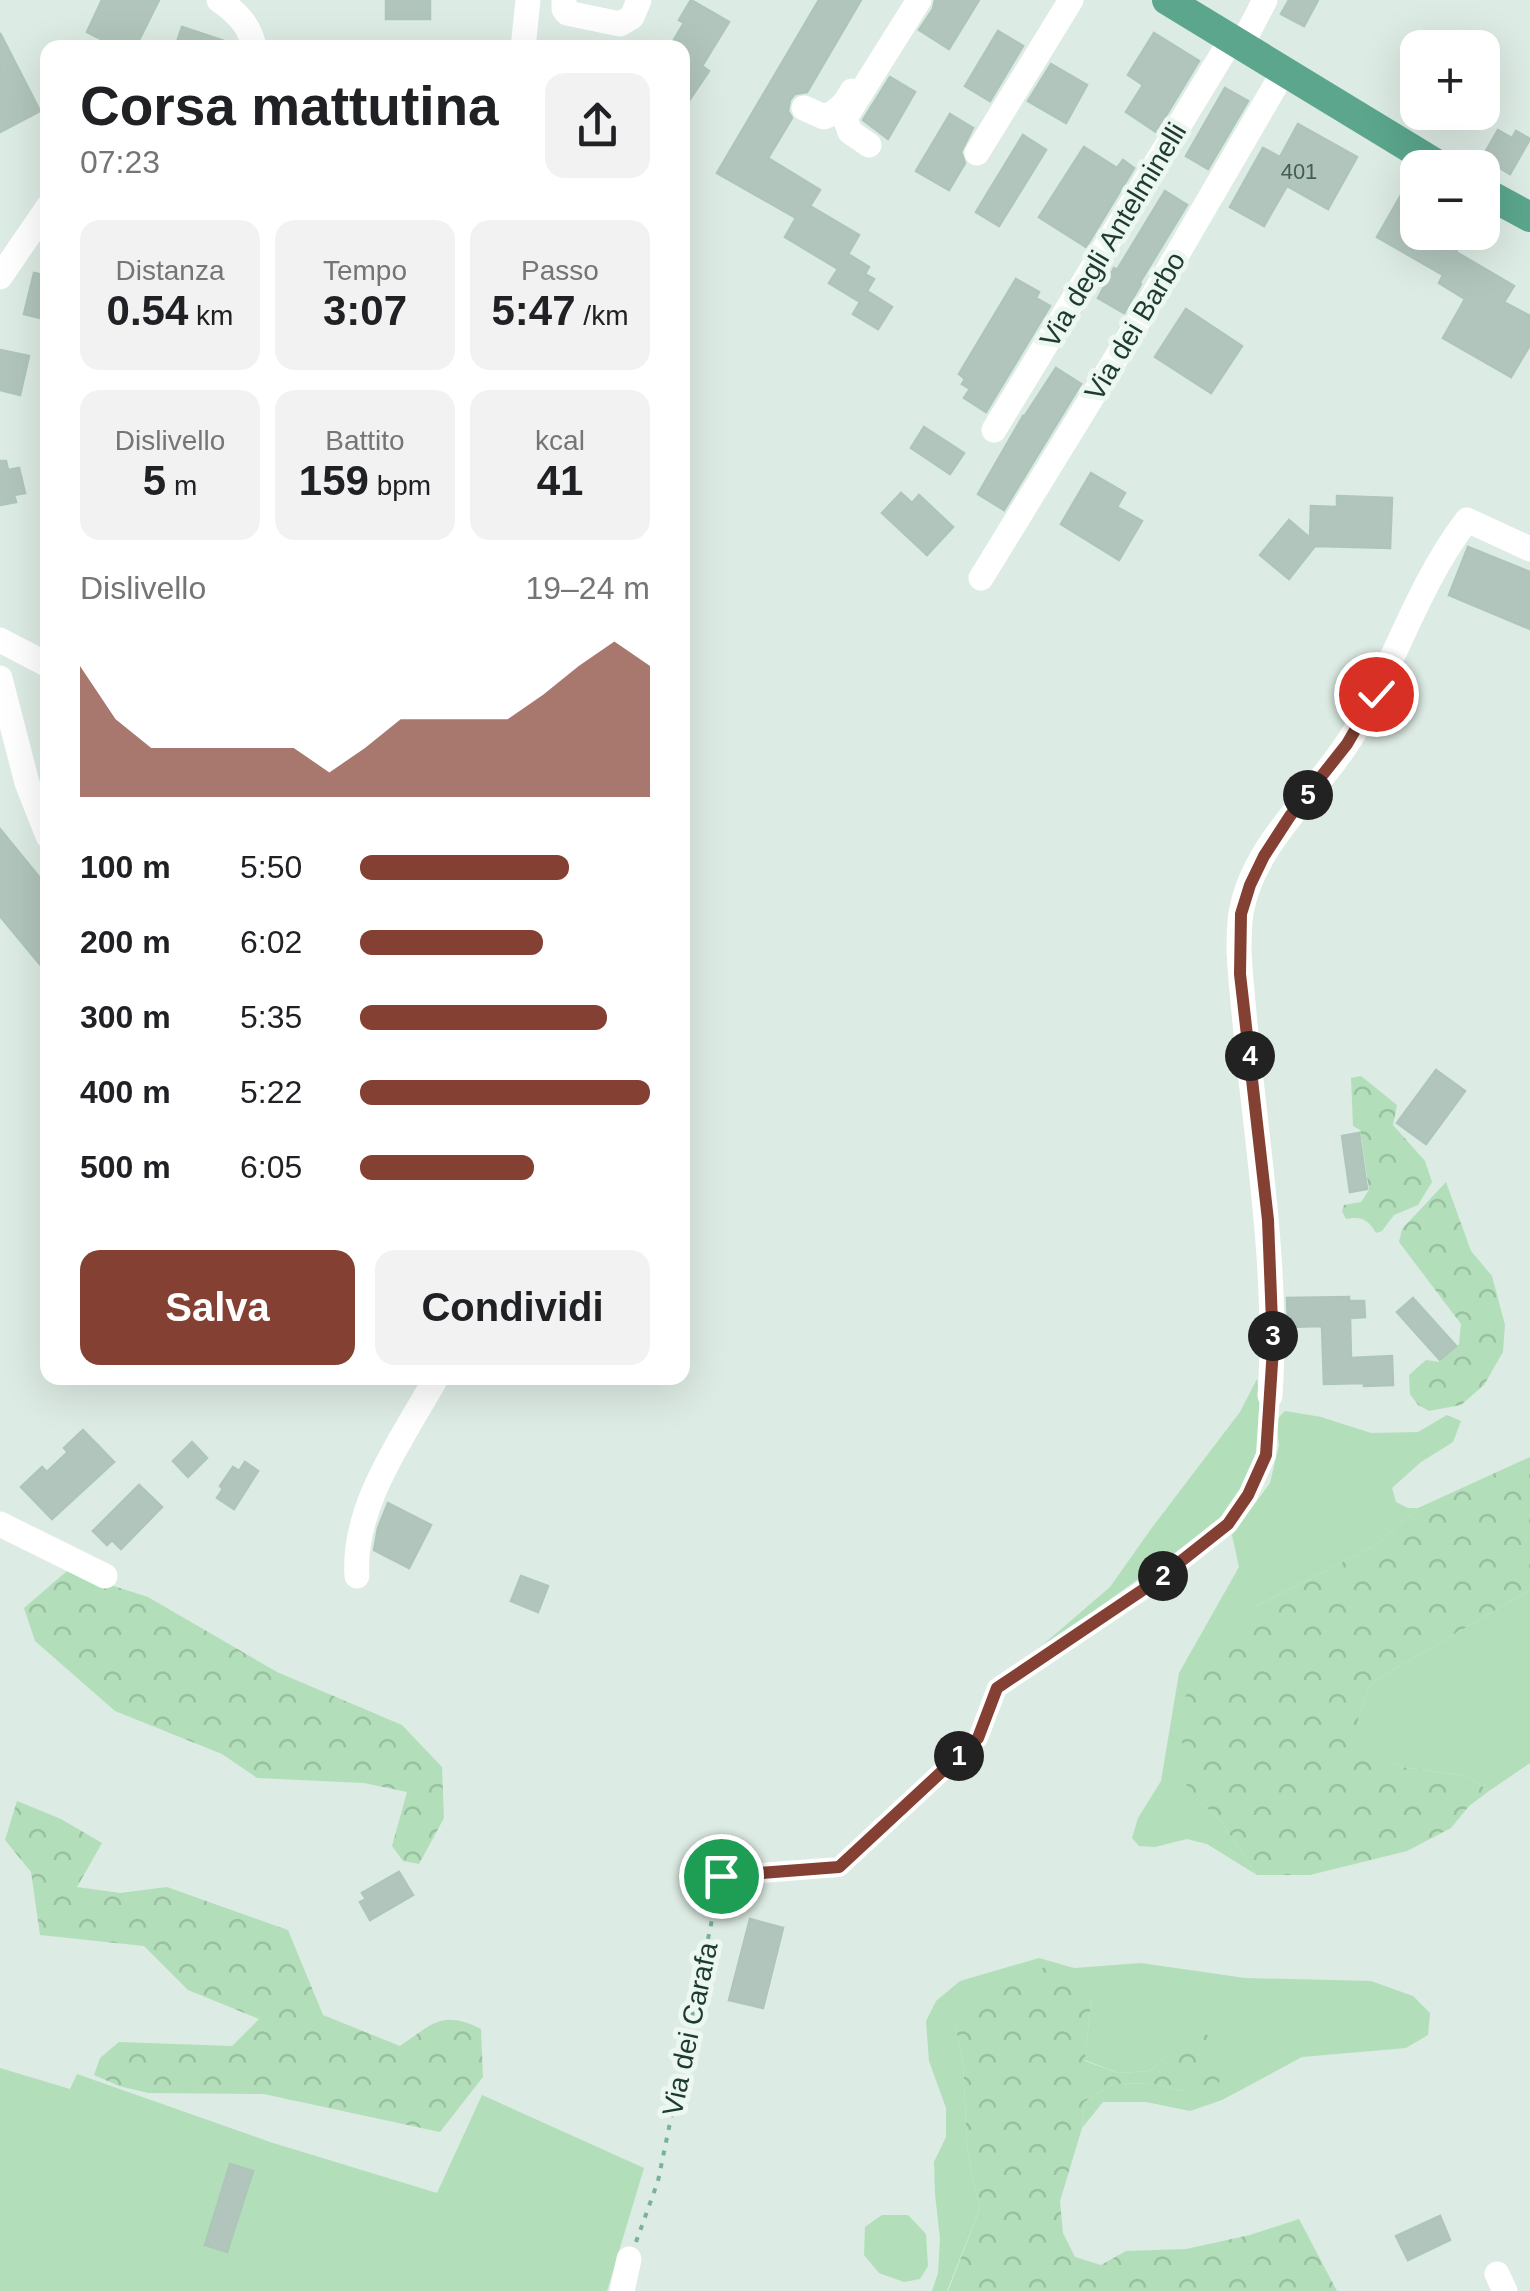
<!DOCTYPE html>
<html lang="it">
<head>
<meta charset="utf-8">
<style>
  body { margin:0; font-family:Helvetica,sans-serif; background:#f2f2f2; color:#202124; height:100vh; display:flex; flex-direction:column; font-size:38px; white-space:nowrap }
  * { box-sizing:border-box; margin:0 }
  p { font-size:32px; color:#757577 }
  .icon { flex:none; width:55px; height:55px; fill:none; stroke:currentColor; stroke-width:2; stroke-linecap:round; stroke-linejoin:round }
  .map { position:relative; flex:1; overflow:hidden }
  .sheet { position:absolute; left:40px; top:40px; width:650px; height:1345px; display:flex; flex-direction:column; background:#fff; border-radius:20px; box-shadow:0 10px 40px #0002 }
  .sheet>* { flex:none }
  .buttons { position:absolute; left:1400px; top:30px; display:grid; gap:20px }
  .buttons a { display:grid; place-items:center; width:100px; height:100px; border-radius:20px; background:#fff; box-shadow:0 10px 40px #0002; font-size:50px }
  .pin { position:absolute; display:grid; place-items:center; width:85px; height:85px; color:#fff; margin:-42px; border:5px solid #fff; border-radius:50%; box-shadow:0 2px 10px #0007 }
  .km { position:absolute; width:50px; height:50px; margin:-25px; border-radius:50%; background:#222; color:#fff; font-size:28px; line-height:50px; text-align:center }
  .round { display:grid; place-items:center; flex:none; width:105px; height:105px; border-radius:20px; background:#f2f2f2 }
  .summary { display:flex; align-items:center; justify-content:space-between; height:170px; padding:0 40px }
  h1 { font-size:55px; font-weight:700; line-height:75px }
  .metrics { display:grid; grid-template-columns:repeat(3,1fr); gap:15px; height:170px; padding:10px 40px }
  .metrics div { display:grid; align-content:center; border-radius:20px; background:#f2f2f2; text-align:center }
  .metrics b { font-size:42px; font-weight:700 }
  .metrics small { font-size:28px; font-weight:400 }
  .metrics p { font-size:28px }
  .chart { height:280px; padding:20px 40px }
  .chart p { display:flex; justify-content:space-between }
  .chart svg { width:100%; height:180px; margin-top:10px; fill:#844033; opacity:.7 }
  .action { display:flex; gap:20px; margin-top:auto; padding:20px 40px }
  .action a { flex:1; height:115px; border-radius:20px; background:#844033; color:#fff; font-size:40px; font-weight:700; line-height:115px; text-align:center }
  .action a+a { background:#f2f2f2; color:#202124 }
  ul { padding:0 40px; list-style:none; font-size:32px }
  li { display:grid; grid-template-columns:160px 120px 1fr; align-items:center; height:75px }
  li i { height:25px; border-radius:12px; background:#844033 }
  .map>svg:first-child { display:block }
  .grass { fill:#b2dfba }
  .forest { fill:url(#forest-crowns) }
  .building { fill:#b1c5bc; stroke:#aec5ba; stroke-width:2.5 }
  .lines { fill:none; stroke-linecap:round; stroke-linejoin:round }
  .path { stroke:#79b29c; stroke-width:4; stroke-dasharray:5 8; stroke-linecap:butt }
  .minor { stroke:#fff; stroke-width:25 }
  .major { stroke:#5ba68d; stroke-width:30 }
  .route-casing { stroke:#fff; stroke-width:20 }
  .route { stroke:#844033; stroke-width:12 }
  .labels { text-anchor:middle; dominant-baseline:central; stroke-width:10; stroke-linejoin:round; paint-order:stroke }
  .number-label { font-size:22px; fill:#425e54 }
  .street-label { font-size:28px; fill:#1d3b31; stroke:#edf7f1 }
</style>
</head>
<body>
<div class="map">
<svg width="1530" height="2291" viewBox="0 0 1530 2291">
  <defs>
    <pattern id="forest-crowns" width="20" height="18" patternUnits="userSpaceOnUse" patternTransform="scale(2.5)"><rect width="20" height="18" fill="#b2dfba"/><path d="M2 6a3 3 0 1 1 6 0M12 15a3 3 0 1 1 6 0" fill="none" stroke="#99c0a0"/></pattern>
  </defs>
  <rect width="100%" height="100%" fill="#dcebe3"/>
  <g class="grass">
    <polygon points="1257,1379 1263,1410 1261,1454 1244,1491 1224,1520 1194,1539 1024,1661 1110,1587 1151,1529 1240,1412"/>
    <polygon points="1285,1411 1321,1417 1371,1433 1418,1432 1447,1415 1461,1421 1453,1442 1421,1462 1392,1488 1396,1502 1408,1508 1418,1508 1376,1545 1251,1609 1196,1799 1219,1818 1257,1875 1207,1844 1187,1839 1155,1847 1139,1846 1132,1838 1138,1818 1161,1781 1179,1673 1239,1567 1232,1535 1270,1483 1279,1445 1276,1420"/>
    <polygon points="1530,1590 1530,1763 1489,1791 1467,1776 1402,1767 1376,1757 1358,1720 1371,1683"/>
    <polygon points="1039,1958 1074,1968 1141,1963 1245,1978 1371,1981 1413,1996 1430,2013 1428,2035 1406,2048 1302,2057 1222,2100 1190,2111 1146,2102 1103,2102 1082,2128 1084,2102 1114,2084 1149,2083 1183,2091 1173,2049 1150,2071 1118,2073 1085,2060 1091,2000 955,2024 963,2064 967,2144 972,2177 980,2208 947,2291 932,2291 938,2273 940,2239 935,2194 934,2162 946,2137 946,2108 929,2061 926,2021 936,2001 960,1981"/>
    <polygon points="0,2068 70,2089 77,2074 270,2142 437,2193 482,2095 644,2168 607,2291 0,2291"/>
    <polygon points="882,2215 908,2215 926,2234 928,2266 920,2279 904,2282 879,2273 864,2255 865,2227"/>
  </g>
  <g class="forest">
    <path d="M1361 1076 1397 1105 1393 1125 1425 1161 1432 1182 1418 1205 1394 1215 1382 1231 1376 1233C1368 1219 1361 1216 1346 1219L1342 1211 1344 1205 1361 1202 1369 1190 1360 1130 1353 1126 1351 1078Z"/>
    <polygon points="1446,1182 1471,1251 1492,1276 1505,1325 1503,1352 1484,1385 1461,1405 1429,1411 1418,1405 1410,1394 1409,1375 1426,1360 1440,1362 1459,1344 1461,1324 1399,1242 1402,1229"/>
    <polygon points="1530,1457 1530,1590 1371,1683 1358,1720 1377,1757 1402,1767 1467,1776 1489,1791 1469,1806 1451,1828 1407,1851 1310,1875 1257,1875 1219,1818 1196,1799 1180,1775 1185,1697 1216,1645 1251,1609 1376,1545 1418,1508"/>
    <polygon points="67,1571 148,1597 277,1672 402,1725 442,1767 444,1818 419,1864 403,1861 392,1846 407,1792 364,1783 257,1778 222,1754 115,1711 35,1641 24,1608"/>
    <path d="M17 1801 61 1819 102 1843 77 1887 120 1893 167 1887 288 1930 323 2015 400 2046C431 2025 442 2009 481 2029L483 2077 440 2132 264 2094 148 2093 119 2086 94 2075 100 2058 119 2042 232 2046 259 2019 188 1990 144 1946 40 1935 31 1872 5 1840Z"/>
    <polygon points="1045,1967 1074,1968 1091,2000 1085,2061 1118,2073 1150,2071 1173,2049 1201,2030 1228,2052 1218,2086 1183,2091 1149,2083 1114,2084 1084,2102 1082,2128 1060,2201 1063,2233 1075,2257 1101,2265 1126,2251 1186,2249 1250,2235 1299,2219 1337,2291 948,2291 980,2208 972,2177 967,2144 963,2064 955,2024 971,2000 998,1985"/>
  </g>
  <g class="building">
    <polygon points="102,0 159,0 135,48 118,48 87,32"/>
    <rect x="386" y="0" width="44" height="19"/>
    <polygon points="691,0 729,22 702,66 709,71 682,111 682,48 669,48 684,23 679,20"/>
    <polygon points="819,0 861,0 807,92 795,94 790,100 788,111 792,118 768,158 820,190 810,206 859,235 848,254 869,267 865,274 874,279 867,291 892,307 878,329 853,314 860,302 829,283 838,269 785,237 796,218 717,173"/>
    <polygon points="935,0 979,0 949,49 919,30 933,9"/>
    <polygon points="1289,0 1318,0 1304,26 1281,14"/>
    <polygon points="182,27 236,45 236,48 175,48"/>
    <polygon points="998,31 1023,46 990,101 965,86"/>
    <polygon points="0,33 40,111 0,132"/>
    <polygon points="1154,33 1199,61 1156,132 1126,112 1143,85 1128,75"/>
    <polygon points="1051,64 1087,85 1066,123 1028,101"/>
    <polygon points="890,77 915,92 888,139 863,120"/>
    <polygon points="1225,88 1248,101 1208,169 1186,156"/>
    <polygon points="950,114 973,128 961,152 965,163 949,190 916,171"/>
    <polygon points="1298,124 1357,157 1328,209 1287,186 1264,226 1230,207 1263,148 1280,157"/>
    <polygon points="1498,130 1512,138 1516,131 1530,139 1510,174 1482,158"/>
    <polygon points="1023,135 1046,150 999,226 976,212"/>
    <polygon points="1084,147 1117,168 1123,160 1134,168 1086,247 1039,217"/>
    <polygon points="1408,183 1418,188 1418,232 1467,232 1456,252 1514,286 1504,302 1530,316 1530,345 1511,377 1443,338 1465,299 1439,283 1443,275 1377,237"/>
    <polygon points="1165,191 1187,205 1140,282 1141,284 1124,313 1098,298 1114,268 1117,270"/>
    <polygon points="34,273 48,276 48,320 24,314"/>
    <polygon points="1016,279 1039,292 1036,298 1050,306 986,412 964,398 970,389 962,384 965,379 959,374"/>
    <polygon points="1186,309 1242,346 1211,393 1155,357"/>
    <polygon points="0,350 29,356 20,395 0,390"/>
    <polygon points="1056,368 1081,384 1004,510 978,494 1023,416 1024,417"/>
    <polygon points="924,427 964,453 950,474 911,448"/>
    <polygon points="0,461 6,461 8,470 19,468 25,493 14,495 16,502 0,505"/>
    <polygon points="1091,473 1125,493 1117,507 1142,521 1119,560 1061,524"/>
    <polygon points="901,493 912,503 919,495 953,527 927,555 882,513"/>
    <polygon points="1337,496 1392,498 1390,548 1315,546 1289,579 1260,555 1289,520 1310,538 1311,506 1337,507"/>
    <polygon points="1468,547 1530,572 1530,629 1449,595"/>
    <polygon points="0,829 48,888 48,974 0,916"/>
    <polygon points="1436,1070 1465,1091 1426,1144 1397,1123"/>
    <polygon points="1359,1133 1367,1189 1350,1192 1342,1136"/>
    <polygon points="1349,1297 1349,1301 1364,1301 1365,1317 1350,1318 1351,1358 1392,1356 1393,1385 1364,1386 1364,1383 1324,1384 1322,1326 1288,1327 1287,1298"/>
    <polygon points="1413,1298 1456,1346 1440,1360 1397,1312"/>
    <polygon points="83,1430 114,1462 52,1519 21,1487 42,1467 47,1472 68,1452 64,1448"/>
    <polygon points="192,1442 207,1458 188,1477 173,1461"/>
    <polygon points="245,1462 258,1471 234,1509 217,1498 223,1489 220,1486 233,1467 239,1471"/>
    <polygon points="139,1485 162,1507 121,1549 112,1540 107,1545 93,1531"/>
    <polygon points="388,1503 431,1525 409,1568 374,1550 378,1528"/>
    <polygon points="521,1576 548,1586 538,1612 511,1601"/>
    <polygon points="399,1872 413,1895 370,1920 360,1902 366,1899 362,1893"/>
    <polygon points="750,1919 783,1928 763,2008 729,2000"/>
    <polygon points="230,2164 253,2171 227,2252 205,2245"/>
    <polygon points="1440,2216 1450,2240 1408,2260 1396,2236"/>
  </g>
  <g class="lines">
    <polyline class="path" points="636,2242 658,2181 721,1876 839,1867 979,1738 997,1688 1156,1581 1228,1524 1248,1495 1266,1455 1269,1416"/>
    <g class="minor">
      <path d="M219 0C236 12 251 26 254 48"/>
      <polyline points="564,0 564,9 567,13 620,24 632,17 639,0"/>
      <polyline points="1241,46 1265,0"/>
      <polyline points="523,48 528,0"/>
      <path d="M804 108 824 117C838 112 845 104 852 91"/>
      <polyline points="869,145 850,132 845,118 919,0"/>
      <polyline points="977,153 1071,0"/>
      <polyline points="0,277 48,207"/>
      <polyline points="994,430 1231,40"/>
      <polyline points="981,578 1129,337 1284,71"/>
      <polyline points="0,640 48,665"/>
      <polyline points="0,678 27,783 48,836"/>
      <path d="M1270 1396C1280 1247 1248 1100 1239 952 1239 939 1239 926 1241 913 1254 840 1319 793 1355 731 1395 662 1418 584 1467 520L1530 549"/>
      <polyline points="0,1524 105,1576"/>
      <path d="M357 1576C352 1506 403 1438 436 1378"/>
      <polyline points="1497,2274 1505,2291"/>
      <polyline points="622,2291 629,2259"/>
    </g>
    <g class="major">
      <polyline points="1167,0 1443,168"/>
      <polyline points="1482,191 1530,217"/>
    </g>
  </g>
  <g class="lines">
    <g class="route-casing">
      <polyline id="route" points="721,1876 839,1867 978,1738 997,1688 1156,1581 1228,1524 1248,1495 1266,1455 1273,1348 1268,1220 1240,974 1241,914 1250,885 1264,856 1290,816 1347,744 1376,694"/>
    </g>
    <use href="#route" class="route"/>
  </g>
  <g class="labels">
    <g class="number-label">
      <text x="1299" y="171">401</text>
    </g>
    <g class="street-label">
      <text transform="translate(1113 235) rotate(-59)">Via degli Antelminelli</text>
      <text transform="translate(1135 326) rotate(-59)">Via dei Barbo</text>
      <text transform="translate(690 2029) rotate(-78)">Via dei Carafa</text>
    </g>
  </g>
</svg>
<div class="buttons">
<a>+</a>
<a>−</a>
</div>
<div class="pin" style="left:721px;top:1876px;background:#1e9e55"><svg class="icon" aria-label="arrive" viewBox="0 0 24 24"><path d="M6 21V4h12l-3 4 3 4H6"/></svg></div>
<div class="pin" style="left:1376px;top:694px;background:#d93025"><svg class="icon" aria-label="check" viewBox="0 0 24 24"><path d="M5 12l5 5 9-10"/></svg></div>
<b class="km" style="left:959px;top:1756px">1</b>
<b class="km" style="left:1163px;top:1576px">2</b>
<b class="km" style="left:1273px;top:1336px">3</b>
<b class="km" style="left:1250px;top:1056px">4</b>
<b class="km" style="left:1308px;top:795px">5</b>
<section class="sheet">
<div class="summary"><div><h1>Corsa mattutina</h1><p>07:23</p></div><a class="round"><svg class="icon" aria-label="share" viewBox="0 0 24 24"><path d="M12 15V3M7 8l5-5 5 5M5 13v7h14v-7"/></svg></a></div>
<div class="metrics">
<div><p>Distanza</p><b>0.54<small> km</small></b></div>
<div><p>Tempo</p><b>3:07</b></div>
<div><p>Passo</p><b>5:47<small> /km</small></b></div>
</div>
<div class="metrics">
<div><p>Dislivello</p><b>5<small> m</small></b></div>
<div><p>Battito</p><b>159<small> bpm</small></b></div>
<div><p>kcal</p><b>41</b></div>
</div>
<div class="chart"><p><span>Dislivello</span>19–24 m</p>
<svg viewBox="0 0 160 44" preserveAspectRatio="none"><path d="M0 44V12L10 25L20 32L30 32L40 32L50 32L60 32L70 38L80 32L90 25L100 25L110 25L120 25L130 19L140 12L150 6L160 12V44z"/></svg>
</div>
<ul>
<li><b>100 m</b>5:50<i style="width:72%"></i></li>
<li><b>200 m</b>6:02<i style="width:63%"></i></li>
<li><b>300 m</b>5:35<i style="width:85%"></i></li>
<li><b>400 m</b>5:22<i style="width:100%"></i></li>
<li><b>500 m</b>6:05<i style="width:60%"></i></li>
</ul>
<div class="action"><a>Salva</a><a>Condividi</a></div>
</section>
</div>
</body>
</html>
